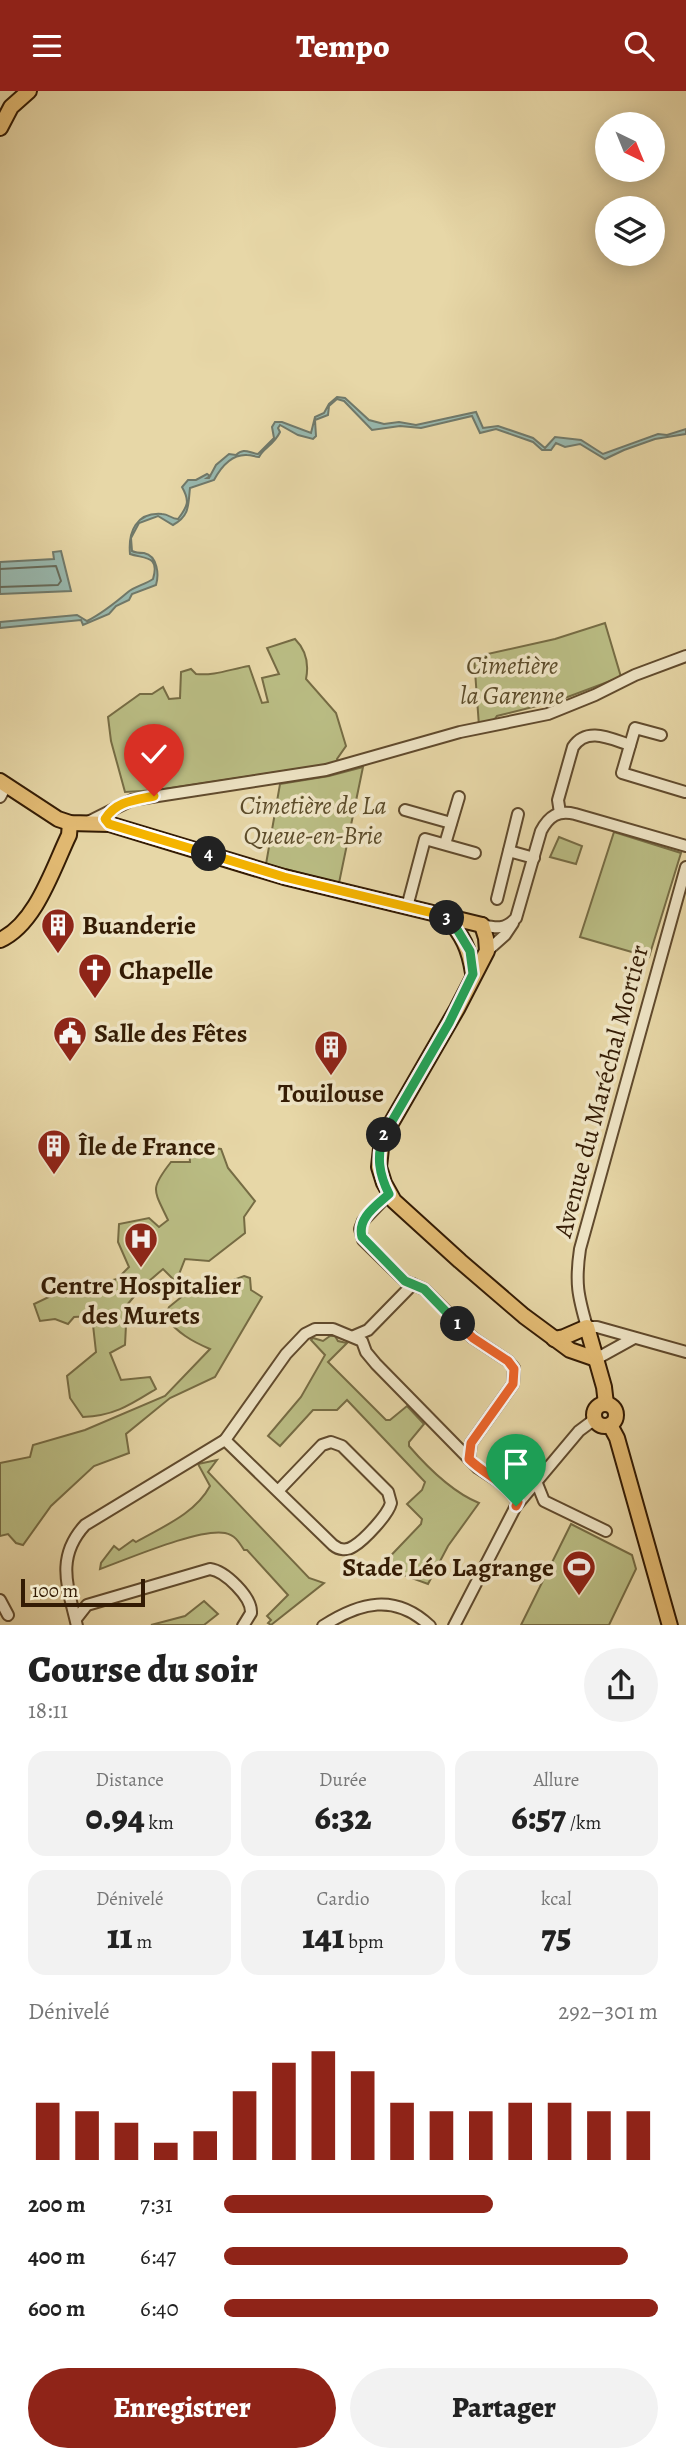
<!DOCTYPE html>
<html lang="fr">
<head>
<meta charset="utf-8">
<style>
  body { margin:0; font-family:Alegreya,serif; background:#f2f2f2; color:#222; height:100vh; display:flex; flex-direction:column; font-size:26px; white-space:nowrap }
  * { box-sizing:border-box; margin:0 }
  p { font-size:23px; color:#767676 }
  .icon { flex:none; width:38px; height:38px; fill:none; stroke:currentColor; stroke-width:2; stroke-linecap:round; stroke-linejoin:round }
  .map { position:relative; height:1534px; overflow:hidden }
  .sheet { display:flex; flex-direction:column; background:#fff; flex:1 }
  .sheet>* { flex:none }
  .needle { width:46px; rotate:137deg }
  .fabs { position:absolute; left:595px; top:21px; display:grid; gap:14px }
  .fabs a { display:grid; place-items:center; width:70px; height:70px; border-radius:50%; background:#fff; box-shadow:0 4px 18px #0003; font-size:35px }
  .scale { position:absolute; left:21px; bottom:18px; width:124px; box-sizing:border-box; padding-left:7px; border:4px solid #331b04; border-top:0; font-size:19px; line-height:24px; white-space:nowrap; color:#331b04; -webkit-text-stroke:5px #efe5c6; paint-order:stroke }
  .pin { position:absolute; display:grid; place-items:center; width:60px; height:60px; color:#fff; margin:-72px -30px; border-radius:50% 50% 50% 0; rotate:-45deg; box-shadow:0 0 7px #0007 }
  .pin .icon { rotate:45deg }
  .km { position:absolute; width:35px; height:35px; margin:-18px; border-radius:50%; background:#222; color:#fff; font-size:19px; line-height:35px; text-align:center }
  .round { display:grid; place-items:center; flex:none; width:74px; height:74px; border-radius:37px; background:#f2f2f2 }
  .overview { display:flex; align-items:center; justify-content:space-between; height:119px; padding:0 28px }
  h1 { font-size:38px; font-weight:800; line-height:52px }
  .figures { display:grid; grid-template-columns:repeat(3,1fr); gap:10px; height:119px; padding:7px 28px }
  .figures div { display:grid; align-content:center; border-radius:18px; background:#f2f2f2; text-align:center }
  .figures b { font-size:35px; font-weight:800 }
  .figures small { font-size:19px; font-weight:400 }
  .figures p { font-size:19px }
  .chart { height:196px; padding:14px 28px }
  .chart p { display:flex; justify-content:space-between }
  .chart svg { width:100%; height:126px; margin-top:7px; stroke:#8f2418; stroke-width:6 }
  .cta { display:flex; gap:14px; margin-top:auto; padding:14px 28px }
  .cta a { flex:1; height:80px; border-radius:42px; background:#8f2418; color:#fff; font-size:28px; font-weight:800; line-height:80px; text-align:center }
  .cta a+a { background:#f2f2f2; color:#222 }
  ul { padding:0 28px; list-style:none; font-size:23px }
  li { display:grid; grid-template-columns:112px 84px 1fr; align-items:center; height:52px }
  li i { height:18px; border-radius:9px; background:#8f2418 }
  header { display:flex; justify-content:space-between; align-items:center; height:91px; padding:0 28px; background:#8f2418; color:#fff; font-size:32px; font-weight:800 }
  .map>svg:first-child { display:block }
  .green { fill:#babd84; stroke:#766c44; stroke-width:2 }
  .water { fill:#98b8ae; stroke:#70796a; stroke-width:2 }
  .lines { fill:none; stroke-linecap:round; stroke-linejoin:round }
  .shore { stroke:#666a59; stroke-width:2 }
  .minor-casing { stroke:#604a2d; stroke-width:14 }
  .major-casing { stroke:#331b04; stroke-width:18 }
  .minor { stroke:#efe5c6; stroke-width:10 }
  .major { stroke:#e4bc74; stroke-width:14 }
  .split-1-casing { stroke:#fff; stroke-width:14 }
  .split-2-casing { stroke:#fff; stroke-width:14 }
  .split-3-casing { stroke:#fff; stroke-width:14 }
  .split-4-casing { stroke:#fff; stroke-width:14 }
  .split-5-casing { stroke:#fff; stroke-width:14 }
  .split-1 { stroke:#f0652b; stroke-width:9 }
  .split-2 { stroke:#22a559; stroke-width:9 }
  .split-3 { stroke:#22a559; stroke-width:9 }
  .split-4 { stroke:#f5b400; stroke-width:9 }
  .split-5 { stroke:#f5b400; stroke-width:9 }
  .labels { text-anchor:middle; dominant-baseline:central; stroke-width:7; stroke-linejoin:round; paint-order:stroke }
  .park-label { font-size:26px; font-style:italic; fill:#5c4c2a; stroke:#efe5c6 }
  .poi-label { font-size:26px; font-weight:bold; fill:#331b04; stroke:#efe5c6; text-anchor:start }
  .street-label { font-size:26px; fill:#331b04; stroke:#efe5c6 }
</style>
</head>
<body>
<header><svg class="icon" aria-label="menu" viewBox="0 0 24 24"><path d="M4 6h16M4 12h16M4 18h16"/></svg>Tempo<svg class="icon" aria-label="search" viewBox="0 0 24 24"><circle cx="10" cy="10" r="6"/><path d="M15 15l6 6"/></svg></header>
<div class="map">
<svg width="686" height="1535" viewBox="0 0 686 1535">
  <rect width="100%" height="100%" fill="#e7d7a7"/>
  <filter id="stains"><feTurbulence type="fractalNoise" baseFrequency=".00286" numOctaves="4"/><feColorMatrix values="0 0 0 0 .2 0 0 0 0 .09 0 0 0 0 .02 0 0 0 .5 -.17"/></filter>
  <radialGradient id="worn" r=".72"><stop offset=".6" stop-color="#630" stop-opacity="0"/><stop offset="1" stop-color="#630" stop-opacity=".3"/></radialGradient>
  <g class="green">
    <polygon points="605,532 621,586 557,610 497,625 492,632 479,635 474,566 555,548"/>
    <path d="M295 548C306 559 309 573 306 588L336 622 346 655 337 668 338 672 158 699 125 701 111 650 108 626 140 603H152L163 596 169 608 180 607 181 581 191 578 196 583C214 585 231 578 249 575L262 612 268 611 262 587 279 583 267 557Z"/>
    <polygon points="363,676 339,792 266,773 280,693 329,685"/>
    <polygon points="614,741 681,762 649,866 580,846"/>
    <polygon points="559,746 582,755 576,773 550,766"/>
    <path d="M197 1050 213 1057 221 1058 228 1077 255 1110 244 1126 245 1142 209 1170 185 1168 176 1191 163 1178 141 1197 127 1214 125 1254 110 1262 121 1289 150 1286 156 1298C130 1314 114 1325 83 1326L70 1307 67 1285 96 1261 92 1225 74 1226 68 1233 55 1228 40 1230 34 1213 55 1203 117 1188 129 1176 118 1151 119 1133 149 1127 159 1136 168 1129C154 1099 149 1099 171 1071H190L189 1058Z"/>
    <path d="M244 1185 250 1187 251 1199 262 1206 215 1286 170 1307 126 1343 129 1362 94 1375 51 1415 23 1454 16 1452 8 1443 0 1445V1372L30 1366 33 1354 85 1339 165 1305 210 1258C191 1250 178 1242 165 1226L169 1216 190 1199H207Z"/>
    <path d="M330 1245H335L338 1250 347 1252 328 1271 386 1329H390L407 1315 424 1333 409 1351V1355C428 1377 452 1401 479 1412L448 1455 428 1493 390 1479 378 1478 421 1433 422 1428 407 1413 422 1399 425 1391 347 1309 337 1319H313L280 1355 268 1345 301 1306 325 1264 311 1249 313 1247 323 1250Z"/>
    <path d="M217 1369 208 1381 309 1487 324 1492 271 1534 268 1532 271 1529 267 1525 288 1504 247 1459H244C239 1451 235 1444 225 1442 199 1437 128 1468 100 1478L101 1472 114 1455 119 1459 133 1449 136 1451C162 1436 195 1423 210 1395L198 1373Z"/>
    <polygon points="571,1433 632,1464 636,1478 609,1534 521,1534"/>
    <polygon points="204,1510 218,1523 204,1534 151,1534 185,1525"/>
  </g>
  <g class="water">
    <path d="M337 306 345 307 369 329 384 333 399 331 416 334 476 321 483 337 498 335 533 347 545 357 555 346 581 349 603 363 658 343 667 344 686 338V343L655 348 624 359 605 368 580 353 565 356 556 352 551 359H542L533 351 496 338 480 342 472 325 421 337 400 335 372 339 344 310 337 308 329 315 328 324 315 329 316 345 313 348 298 344 280 334 278 337 280 341C274 354 263 357 259 366 255 366 252 364 247 364 231 363 221 376 214 389L190 397C188 414 190 425 173 434L158 425 139 432 131 447 132 460C136 462 140 462 144 462 158 465 159 484 156 494L132 503 129 509 116 515 109 523 83 534 81 529 0 537V531L77 524 87 530C103 522 115 512 128 501 134 496 146 493 153 488 160 464 145 468 130 463 128 441 136 421 162 423 169 423 171 428 178 428 188 415 190 410 182 396L188 389H196L207 383 210 385 207 387H209L216 374 229 363 236 364C244 356 249 362 258 363L274 347 272 336 275 331H282L311 342 315 326 324 322 329 313Z"/>
    <polygon points="61,460 71,500 0,503 0,471 54,468 53,461"/>
  </g>
  <g class="lines">
    <polyline class="shore" points="0,478 56,475 61,490 58,494 0,496"/>
    <g class="minor-casing">
      <g id="minor">
        <polyline points="661,644 635,637 622,682 685,701"/>
        <polyline points="0,706 6,695"/>
        <polyline points="405,719 451,732"/>
        <path d="M560 722 558 709 573 656C587 635 611 648 630 654"/>
        <polyline points="86,732 132,709 326,679 460,641 548,623 595,604 635,584 686,565"/>
        <polyline points="445,753 459,706"/>
        <polyline points="509,760 534,767"/>
        <path d="M686 776 580 1158C575 1192 578 1205 587 1236H597L686 1261"/>
        <polyline points="497,808 518,723"/>
        <polyline points="407,816 425,748 475,762"/>
        <path d="M482 834C496 837 505 839 516 827L541 740C549 725 558 719 575 723L686 755"/>
        <polyline points="487,860 505,844 513,832"/>
        <polyline points="389,1103 363,1130 360,1138 363,1149 405,1190 424,1198 473,1247 508,1270 514,1277 513,1293 471,1352 469,1368"/>
        <polyline points="354,1245 368,1239 413,1193"/>
        <polyline points="596,1268 634,1247"/>
        <path d="M225 1349 333 1454C339 1459 347 1460 354 1455 364 1449 388 1424 391 1412L388 1401 342 1355 331 1351 322 1354 278 1400"/>
        <polyline points="536,1390 544,1410 606,1440"/>
        <polyline points="0,1509 8,1524"/>
        <path d="M76 1528 87 1514 210 1478C225 1480 252 1506 251 1522L243 1535"/>
        <path d="M77 1535C68 1496 55 1467 85 1434L225 1349 286 1263 305 1243 315 1238H333L362 1250 366 1261 376 1273 478 1377 510 1398 529 1397"/>
        <path d="M323 1535C360 1511 395 1502 430 1535"/>
        <polyline points="454,1535 516,1415 579,1340 595,1328"/>
      </g>
    </g>
    <g class="major-casing">
      <g id="major">
        <polyline points="0,37 11,16 29,0"/>
        <polyline points="0,690 58,728 70,732 109,733 284,786 482,834"/>
        <path d="M446 825C463 845 469 857 473 882"/>
        <polyline points="482,834 486,847 487,860 457,918 382,1048 379,1076 384,1092 394,1110 460,1170 524,1225 570,1259 596,1268"/>
        <path d="M0 849C36 833 53 777 69 744L70 732"/>
        <polyline points="554,1248 564,1246 587,1236 604,1296 606,1313"/>
        <circle cx="605" cy="1324" r="11"/>
        <polyline points="610,1334 617,1347 670,1535"/>
      </g>
    </g>
    <use href="#minor" class="minor"/>
    <use href="#major" class="major"/>
  </g>
  <g class="lines">
    <g class="split-1-casing">
      <path id="split-1" d="M458 1233 473 1247 508 1270 514 1278 513 1293 471 1352 469 1368C485 1384 506 1391 518 1411L516 1415"/>
    </g>
    <g class="split-2-casing">
      <path id="split-2" d="M384 1044C376 1065 379 1083 389 1103 376 1115 357 1127 362 1146L405 1190 424 1198 458 1233"/>
    </g>
    <g class="split-3-casing">
      <polyline id="split-3" points="384,1044 449,932 473,883 470,860 458,840 447,827"/>
    </g>
    <g class="split-4-casing">
      <polyline id="split-4" points="209,763 284,786 445,825 447,827"/>
    </g>
    <g class="split-5-casing">
      <path id="split-5" d="M154 705C135 709 116 710 105 728L109 733 209 763"/>
    </g>
    <use href="#split-1" class="split-1"/>
    <use href="#split-2" class="split-2"/>
    <use href="#split-3" class="split-3"/>
    <use href="#split-4" class="split-4"/>
    <use href="#split-5" class="split-5"/>
  </g>
  <defs>
    <g id="building-pin" transform="scale(1.75)"><path d="M0 17L-7.5 6A9.5 9.5 0 1 1 7.5 6Z" fill="#8f2418" stroke="#efe5c6"/><path d="M-4-6H4V6H1V3H-1V6H-4ZM-2.5-4.3h1.7v1.8h-1.7ZM.8-4.3h1.7v1.8H.8ZM-2.5-1h1.7V.8h-1.7ZM.8-1h1.7V.8H.8Z" fill="#fff"/></g>
    <g id="church-pin" transform="scale(1.75)"><path d="M0 17L-7.5 6A9.5 9.5 0 1 1 7.5 6Z" fill="#8f2418" stroke="#efe5c6"/><path d="M-1.2-6h2.4v3.5h3.3v2.4h-3.3V6h-2.4V-.1h-3.3v-2.4h3.3Z" fill="#fff"/></g>
    <g id="civic-pin" transform="scale(1.75)"><path d="M0 17L-7.5 6A9.5 9.5 0 1 1 7.5 6Z" fill="#8f2418" stroke="#efe5c6"/><path d="M-.6-6.5H3V-4.5H.6V-3L4-1V1h2V6H-6V1h2V-1L-.6-3ZM-1.2 2.5V6h2.4V2.5Z" fill="#fff"/></g>
    <g id="hospital-pin" transform="scale(1.75)"><path d="M0 17L-7.5 6A9.5 9.5 0 1 1 7.5 6Z" fill="#8f2418" stroke="#efe5c6"/><path d="M-5-5h3v3.5h4V-5h3V5h-3V1.5h-4V5h-3Z" fill="#fff"/></g>
    <g id="stadium-pin" transform="scale(1.75)"><path d="M0 17L-7.5 6A9.5 9.5 0 1 1 7.5 6Z" fill="#8f2418" stroke="#efe5c6"/><path d="M0-5a6.5 5 0 1 0 0 10a6.5 5 0 1 0 0-10ZM-3.5-1.8h7v3.6h-7Z" fill="#fff"/></g>
  </defs>
  <g fill-rule="evenodd">
    <use href="#building-pin" x="58" y="834"/>
    <use href="#church-pin" x="95" y="879"/>
    <use href="#civic-pin" x="70" y="942"/>
    <use href="#building-pin" x="331" y="956"/>
    <use href="#building-pin" x="54" y="1055"/>
    <use href="#hospital-pin" x="141" y="1148"/>
    <use href="#stadium-pin" x="579" y="1476"/>
  </g>
  <g class="labels">
    <g class="park-label">
      <text x="512" y="574">Cimetière<tspan x="512" dy="30">la Garenne</tspan></text>
      <text x="313" y="714">Cimetière de La<tspan x="313" dy="30">Queue-en-Brie</tspan></text>
    </g>
    <g class="poi-label">
      <text x="82" y="834">Buanderie</text>
      <text x="119" y="879">Chapelle</text>
      <text x="94" y="942">Salle des Fêtes</text>
      <text x="331" y="1002" text-anchor="middle">Touilouse</text>
      <text x="78" y="1055">Île de France</text>
      <text x="141" y="1194" text-anchor="middle">Centre Hospitalier<tspan x="141" dy="30">des Murets</tspan></text>
      <text x="554" y="1476" text-anchor="end">Stade Léo Lagrange</text>
    </g>
    <g class="street-label">
      <text transform="translate(601 1000) rotate(-75)">Avenue du Maréchal Mortier</text>
    </g>
  </g>
  <rect width="100%" height="100%" filter="url(#stains)"/>
  <rect width="100%" height="100%" fill="url(#worn)"/>
</svg>
<div class="fabs">
<a><svg class="needle" viewBox="-14 -14 28 28"><path d="M0-13l5 13h-10z" fill="#e53935"/><path d="M0 13l5-13h-10z" fill="#767676"/></svg></a>
<a><svg class="icon" aria-label="layers" viewBox="0 0 24 24"><path d="M12 4l9 5-9 5-9-5zM3 14l9 5 9-5"/></svg></a>
</div>
<div class="scale">100 m</div>
<div class="pin" style="left:516px;top:1415px;background:#1e9e55"><svg class="icon" aria-label="arrive" viewBox="0 0 24 24"><path d="M6 21V4h12l-3 4 3 4H6"/></svg></div>
<div class="pin" style="left:154px;top:705px;background:#d93025"><svg class="icon" aria-label="check" viewBox="0 0 24 24"><path d="M5 12l5 5 9-10"/></svg></div>
<b class="km" style="left:458px;top:1233px">1</b>
<b class="km" style="left:384px;top:1044px">2</b>
<b class="km" style="left:447px;top:827px">3</b>
<b class="km" style="left:209px;top:763px">4</b>
</div>
<section class="sheet">
<div class="overview"><div><h1>Course du soir</h1><p>18:11</p></div><a class="round"><svg class="icon" aria-label="share" viewBox="0 0 24 24"><path d="M12 15V3M7 8l5-5 5 5M5 13v7h14v-7"/></svg></a></div>
<div class="figures">
<div><p>Distance</p><b>0.94<small> km</small></b></div>
<div><p>Durée</p><b>6:32</b></div>
<div><p>Allure</p><b>6:57<small> /km</small></b></div>
</div>
<div class="figures">
<div><p>Dénivelé</p><b>11<small> m</small></b></div>
<div><p>Cardio</p><b>141<small> bpm</small></b></div>
<div><p>kcal</p><b>75</b></div>
</div>
<div class="chart"><p><span>Dénivelé</span>292–301 m</p>
<svg viewBox="0 0 160 44" preserveAspectRatio="none"><path d="M5 44V24M15 44V27M25 44V31M35 44V38M45 44V34M55 44V20M65 44V10M75 44V6M85 44V13M95 44V24M105 44V27M115 44V27M125 44V24M135 44V24M145 44V27M155 44V27"/></svg>
</div>
<ul>
<li><b>200 m</b>7:31<i style="width:62%"></i></li>
<li><b>400 m</b>6:47<i style="width:93%"></i></li>
<li><b>600 m</b>6:40<i style="width:100%"></i></li>
</ul>
<div class="cta"><a>Enregistrer</a><a>Partager</a></div>
</section>
</body>
</html>
